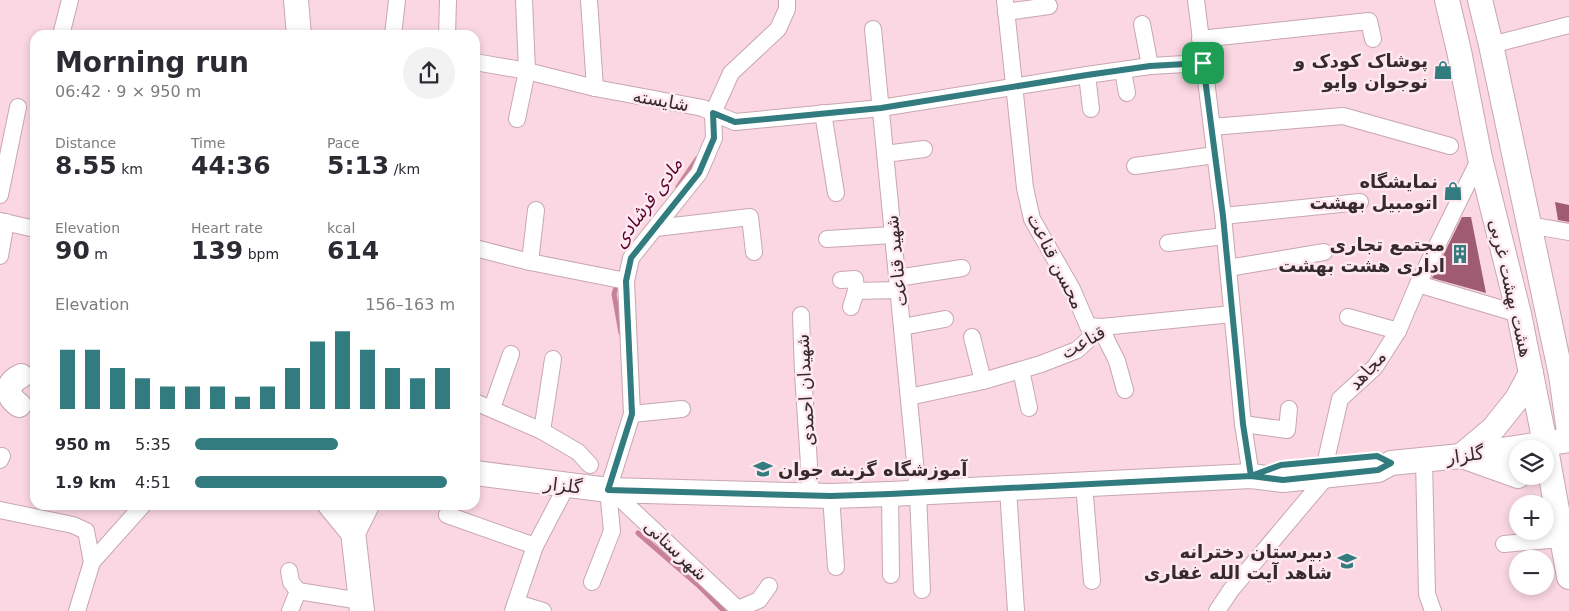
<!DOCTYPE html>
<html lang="en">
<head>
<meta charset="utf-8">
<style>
  body { margin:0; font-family:"DejaVu Sans","Noto Sans Arabic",sans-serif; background:#f2f2f3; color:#2b2b33; height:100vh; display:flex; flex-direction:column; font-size:19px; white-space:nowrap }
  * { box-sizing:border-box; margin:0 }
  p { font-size:16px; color:#7c7c81 }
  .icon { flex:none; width:28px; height:28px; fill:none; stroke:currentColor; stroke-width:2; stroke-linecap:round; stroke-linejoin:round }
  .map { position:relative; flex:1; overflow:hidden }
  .side { position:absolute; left:30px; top:30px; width:450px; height:480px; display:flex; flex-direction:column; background:#fff; border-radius:15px; box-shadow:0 2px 8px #0003 }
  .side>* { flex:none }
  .buttons { position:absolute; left:1509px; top:440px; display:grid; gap:10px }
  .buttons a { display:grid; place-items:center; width:45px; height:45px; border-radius:50%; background:#fff; box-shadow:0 2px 8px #0003; font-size:25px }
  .pin { position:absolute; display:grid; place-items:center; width:42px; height:42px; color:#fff; margin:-21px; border-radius:10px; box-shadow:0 2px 8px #0006 }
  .round { display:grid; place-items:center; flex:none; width:52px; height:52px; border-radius:26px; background:#f2f2f3 }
  .head { display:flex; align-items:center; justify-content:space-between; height:85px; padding:0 25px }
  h1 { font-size:28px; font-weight:800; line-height:38px }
  .metrics { display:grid; grid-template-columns:repeat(3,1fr); gap:8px; height:85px; padding:5px 25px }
  .metrics div { display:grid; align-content:center }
  .metrics b { font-size:25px; font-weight:800 }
  .metrics small { font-size:14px; font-weight:400 }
  .metrics p { font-size:14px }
  .chart { height:140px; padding:10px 25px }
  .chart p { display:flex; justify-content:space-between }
  .chart svg { width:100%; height:90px; margin-top:5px; stroke:#327b7f; stroke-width:6 }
  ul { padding:0 25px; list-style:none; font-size:16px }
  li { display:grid; grid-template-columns:80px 60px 1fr; align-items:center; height:38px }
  li i { height:12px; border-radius:6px; background:#327b7f }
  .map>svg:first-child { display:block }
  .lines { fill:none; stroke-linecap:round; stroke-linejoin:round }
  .stream { stroke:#c88199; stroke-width:5 }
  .building { fill:#9e5b72 }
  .minor-casing { stroke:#c8a7b1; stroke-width:18 }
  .secondary-casing { stroke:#c8a7b1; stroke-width:26 }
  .minor { stroke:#fff; stroke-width:16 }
  .secondary { stroke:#fff; stroke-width:24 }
  .route-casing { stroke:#fff; stroke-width:10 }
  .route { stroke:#327b7f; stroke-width:6 }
  .labels { text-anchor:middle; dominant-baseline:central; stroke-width:5; stroke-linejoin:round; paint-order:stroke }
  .poi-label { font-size:18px; font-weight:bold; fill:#372a2e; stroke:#fee9ef; text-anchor:end }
  .street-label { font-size:18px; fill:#372a2e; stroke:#fee9ef }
  .water-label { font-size:19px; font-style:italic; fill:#59012e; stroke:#fee9ef }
</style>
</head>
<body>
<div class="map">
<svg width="1569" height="611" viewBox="0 0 1569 611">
  <rect width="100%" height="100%" fill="#fad7e2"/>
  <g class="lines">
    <g class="stream">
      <polyline points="678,187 697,159"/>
      <polyline points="618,281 614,294 621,333"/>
      <polyline points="638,533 698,585 724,611"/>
    </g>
  </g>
  <g class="building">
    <polygon points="1555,202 1569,205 1569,222 1558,220"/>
    <polygon points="1462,217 1471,217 1486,293 1432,278"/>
  </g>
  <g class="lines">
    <g class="minor-casing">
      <g id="minor">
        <polyline points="589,0 595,88"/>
        <polyline points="1005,0 1025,188 1032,219 1072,289 1088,326 1102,327 1106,339 1117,361 1125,390"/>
        <polyline points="1196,0 1223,216 1243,424 1251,476"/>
        <polyline points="1006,12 1049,6"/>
        <polyline points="1142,24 1150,66"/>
        <polyline points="873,29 918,493 922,590"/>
        <polyline points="61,35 70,0"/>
        <polyline points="393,35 397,0"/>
        <polyline points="447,35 448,0"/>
        <polyline points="1200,39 1369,21 1373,39"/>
        <polyline points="1491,45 1569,25"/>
        <polyline points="475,62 527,71 595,88 703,108 713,113 735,122 881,108 1087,75 1150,66 1203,63"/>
        <polyline points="1123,71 1127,93"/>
        <polyline points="1087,75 1091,109"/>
        <polyline points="823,113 836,193"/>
        <polyline points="517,119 527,71 524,0"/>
        <polyline points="1212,127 1343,116 1450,146"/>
        <polyline points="885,154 924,149"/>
        <polyline points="1135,166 1215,155"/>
        <polyline points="0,195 18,107"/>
        <polyline points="1223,216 1360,202"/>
        <polyline points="0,221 35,229"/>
        <polyline points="1529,225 1569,232"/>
        <polyline points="656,228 750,217 754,252"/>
        <polyline points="827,239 893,235"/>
        <polyline points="1168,243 1224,236"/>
        <polyline points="475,248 530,262 626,281"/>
        <polyline points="0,256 6,222"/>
        <polyline points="530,262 536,210"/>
        <polyline points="1228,268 1324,252"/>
        <polyline points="897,278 962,268"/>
        <polyline points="841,280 855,279 856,291 898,290"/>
        <polyline points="1418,284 1480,158"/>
        <polyline points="851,307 856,291"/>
        <polyline points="801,315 803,373 811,495"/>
        <polyline points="1348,317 1398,331"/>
        <polyline points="902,327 945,319"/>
        <polyline points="972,337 983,381"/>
        <polyline points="1021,370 1029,408"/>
        <polyline points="909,397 983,381 1041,364 1077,350 1102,327 1232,314"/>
        <polyline points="475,402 542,431 578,452 590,465"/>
        <polyline points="492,408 511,354"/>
        <polyline points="632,414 682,409"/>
        <polyline points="1243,424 1287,430 1289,409"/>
        <polyline points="542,431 553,359"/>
        <polyline points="0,460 2,456"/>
        <polyline points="1326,460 1340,399 1375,367 1398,331 1418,284 1519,314"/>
        <polyline points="1424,460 1427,594 1433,611"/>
        <polyline points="1084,484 1092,581"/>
        <polyline points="1008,489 1016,611"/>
        <polyline points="611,490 740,611"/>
        <polyline points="890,494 891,575"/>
        <polyline points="831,496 836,567"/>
        <polyline points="0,510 73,525 86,531 92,562"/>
        <polyline points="447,515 535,546"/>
        <polyline points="1504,544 1561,539"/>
        <polyline points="289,571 291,582 298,591"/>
        <polyline points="592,582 612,531 608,490 632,414 626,281 631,258 699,173 714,138 713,113 731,73 778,29 787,9 787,0"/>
        <polyline points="298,591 361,601"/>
        <polyline points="516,603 543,611"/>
        <polyline points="738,609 759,600 769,586"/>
        <polyline points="77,611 92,562 143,505"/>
        <polyline points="290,611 298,591"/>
        <polyline points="513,611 535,546 567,485"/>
        <polyline points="1217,611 1231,590 1327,476"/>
      </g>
    </g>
    <g class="secondary-casing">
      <g id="secondary">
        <polyline points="296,0 299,35"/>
        <polyline points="1447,0 1459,51 1480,158 1519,314 1545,443 1569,577"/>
        <polyline points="1480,0 1491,45 1561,375 1569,432"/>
        <path d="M19 405C6 396 6 383 21 376"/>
        <polyline points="1461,456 1493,429 1517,399 1531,373"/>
        <polyline points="1465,457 1518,476"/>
        <polyline points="475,473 608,490 831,496 890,494 1251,476 1283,480 1378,470 1391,463 1461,456 1569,440"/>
        <polyline points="330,505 353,533 367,505"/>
        <polyline points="350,505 362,611"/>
      </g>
    </g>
    <use href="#minor" class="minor"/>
    <use href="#secondary" class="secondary"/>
  </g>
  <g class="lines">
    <g class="route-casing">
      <polyline id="route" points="1203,63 1150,66 1087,75 881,108 735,122 713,113 714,138 699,173 631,258 626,281 632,414 608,490 831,496 890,494 1251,476 1281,465 1377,456 1391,463 1378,470 1283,480 1251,476 1243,424 1223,216 1203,63"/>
    </g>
    <use href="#route" class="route"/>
  </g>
  <defs>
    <g id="shop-bare" transform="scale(1.5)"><path d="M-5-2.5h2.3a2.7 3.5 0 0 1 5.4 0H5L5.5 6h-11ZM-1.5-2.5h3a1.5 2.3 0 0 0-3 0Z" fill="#327b7f" stroke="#fee9ef" stroke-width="2.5" paint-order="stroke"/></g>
    <g id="building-bare" transform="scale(1.5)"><path d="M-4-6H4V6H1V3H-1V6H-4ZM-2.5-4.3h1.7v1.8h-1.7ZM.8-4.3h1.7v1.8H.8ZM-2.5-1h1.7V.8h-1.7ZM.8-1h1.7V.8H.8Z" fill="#327b7f" stroke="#fee9ef" stroke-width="2.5" paint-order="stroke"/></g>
    <g id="school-bare" transform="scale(1.5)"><path d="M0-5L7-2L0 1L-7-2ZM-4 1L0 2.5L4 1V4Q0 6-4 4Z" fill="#327b7f" stroke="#fee9ef" stroke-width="2.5" paint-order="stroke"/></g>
  </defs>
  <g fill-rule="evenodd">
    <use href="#shop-bare" x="1443" y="70"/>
    <use href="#shop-bare" x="1453" y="191"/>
    <use href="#building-bare" x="1460" y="254"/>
    <use href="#school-bare" x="763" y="469"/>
    <use href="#school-bare" x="1347" y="561"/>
  </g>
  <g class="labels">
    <g class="poi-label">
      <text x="1428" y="60">پوشاک کودک و<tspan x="1428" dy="21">نوجوان وایو</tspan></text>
      <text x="1438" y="181">نمایشگاه<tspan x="1438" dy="21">اتومبیل بهشت</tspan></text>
      <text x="1445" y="244">مجتمع تجاری<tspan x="1445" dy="21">اداری هشت بهشت</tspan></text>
      <text x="778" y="469" text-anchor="start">آموزشگاه گزینه جوان</text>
      <text x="1332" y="551">دبیرستان دخترانه<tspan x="1332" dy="21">شاهد آیت الله غفاری</tspan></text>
    </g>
    <g class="street-label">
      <text transform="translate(661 100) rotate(10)">شایسته</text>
      <text transform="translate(896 261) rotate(-96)">شهید قناعت</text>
      <text transform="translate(1056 261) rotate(63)">محسن قناعت</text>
      <text transform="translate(1511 288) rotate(77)">هشت بهشت غربی</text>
      <text transform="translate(1083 342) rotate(-30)">قناعت</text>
      <text transform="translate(1367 370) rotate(-48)">مجاهد</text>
      <text transform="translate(805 390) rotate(-93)">شهیدان احمدی</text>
      <text transform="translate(1465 455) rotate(-8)">گلزار</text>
      <text transform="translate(563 485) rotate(7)">گلزار</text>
      <text transform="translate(676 550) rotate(43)">شهرستانی</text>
    </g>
    <g class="water-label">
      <text transform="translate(647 202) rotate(-54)">مادی فرشادی</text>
    </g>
  </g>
</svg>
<div class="buttons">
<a><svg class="icon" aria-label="layers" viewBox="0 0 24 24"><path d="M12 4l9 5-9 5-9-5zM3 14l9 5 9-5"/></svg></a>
<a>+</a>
<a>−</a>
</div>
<div class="pin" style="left:1203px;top:63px;background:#1e9e55"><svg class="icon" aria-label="arrive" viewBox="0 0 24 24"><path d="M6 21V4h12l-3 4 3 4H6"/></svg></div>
<section class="side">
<div class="head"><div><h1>Morning run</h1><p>06:42 · 9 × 950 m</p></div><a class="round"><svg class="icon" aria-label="share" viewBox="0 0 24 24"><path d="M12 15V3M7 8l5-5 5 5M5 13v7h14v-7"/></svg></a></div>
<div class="metrics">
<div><p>Distance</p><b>8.55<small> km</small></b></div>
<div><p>Time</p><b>44:36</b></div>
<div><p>Pace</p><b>5:13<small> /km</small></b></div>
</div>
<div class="metrics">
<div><p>Elevation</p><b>90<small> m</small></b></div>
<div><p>Heart rate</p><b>139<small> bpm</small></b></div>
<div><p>kcal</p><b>614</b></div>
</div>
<div class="chart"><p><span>Elevation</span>156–163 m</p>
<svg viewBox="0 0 160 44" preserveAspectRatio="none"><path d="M5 44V15M15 44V15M25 44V24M35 44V29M45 44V33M55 44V33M65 44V33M75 44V38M85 44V33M95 44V24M105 44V11M115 44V6M125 44V15M135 44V24M145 44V29M155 44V24"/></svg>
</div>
<ul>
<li><b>950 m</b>5:35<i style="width:55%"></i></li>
<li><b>1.9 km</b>4:51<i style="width:97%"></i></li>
</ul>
</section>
</div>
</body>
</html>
